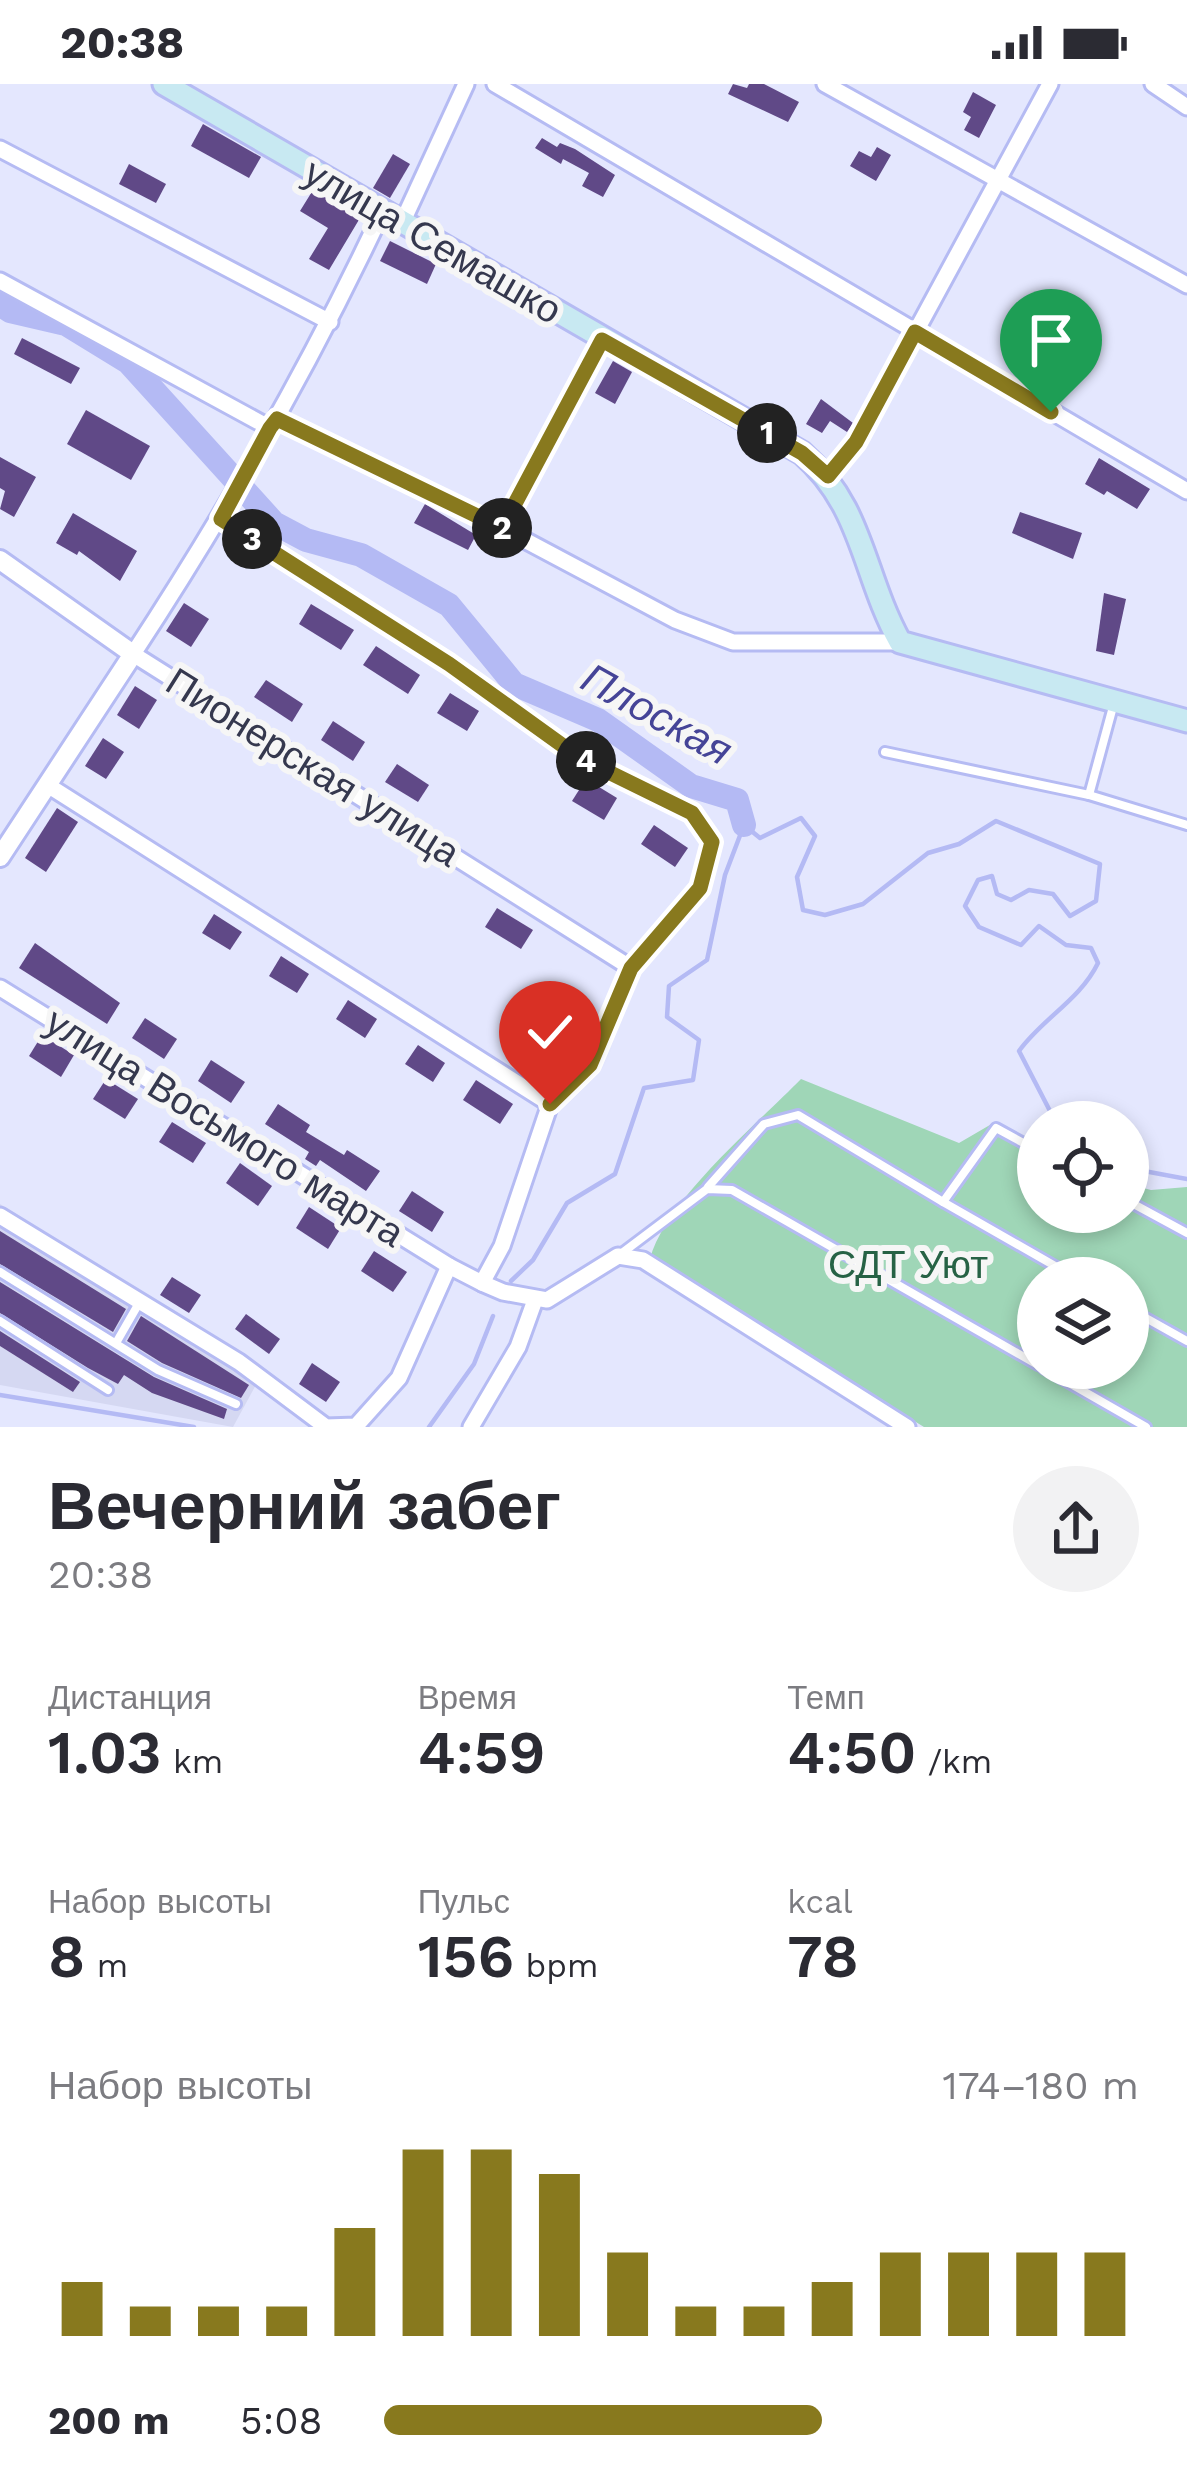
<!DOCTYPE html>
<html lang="ru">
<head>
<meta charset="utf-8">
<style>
  body { margin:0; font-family:"Work Sans",sans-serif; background:#f2f2f3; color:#2b2b33; height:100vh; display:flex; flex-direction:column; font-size:45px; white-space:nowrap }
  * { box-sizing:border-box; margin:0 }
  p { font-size:39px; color:#7c7c81 }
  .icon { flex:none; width:66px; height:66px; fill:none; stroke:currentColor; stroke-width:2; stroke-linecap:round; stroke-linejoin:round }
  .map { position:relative; height:1343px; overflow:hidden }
  .side { display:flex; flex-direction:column; background:#fff; flex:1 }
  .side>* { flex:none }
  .tools { position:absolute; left:1017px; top:1017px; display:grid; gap:24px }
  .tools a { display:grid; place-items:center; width:132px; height:132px; border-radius:50%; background:#fff; box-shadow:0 6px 18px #0003; font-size:60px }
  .pin { position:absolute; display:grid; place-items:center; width:102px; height:102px; color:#fff; margin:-123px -51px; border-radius:50% 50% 50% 0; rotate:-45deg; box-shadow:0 0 12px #0007 }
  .pin .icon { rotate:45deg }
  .km { position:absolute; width:60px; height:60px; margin:-30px; border-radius:50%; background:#222; color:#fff; font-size:33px; line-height:60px; text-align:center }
  .round { display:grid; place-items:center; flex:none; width:126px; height:126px; border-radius:63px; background:#f2f2f3 }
  .headline { display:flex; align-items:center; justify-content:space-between; height:204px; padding:0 48px }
  h1 { font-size:66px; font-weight:600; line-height:90px }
  .metrics { display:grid; grid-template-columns:repeat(3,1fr); gap:18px; height:204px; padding:12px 48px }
  .metrics div { display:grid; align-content:center }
  .metrics b { font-size:60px; font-weight:600 }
  .metrics small { font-size:33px; font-weight:400 }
  .metrics p { font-size:33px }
  .chart { height:336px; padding:24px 48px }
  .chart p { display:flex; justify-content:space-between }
  .chart svg { width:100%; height:216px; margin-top:12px; stroke:#88791e; stroke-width:6 }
  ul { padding:0 48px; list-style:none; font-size:39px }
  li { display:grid; grid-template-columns:192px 144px 1fr; align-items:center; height:90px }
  li i { height:30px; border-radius:15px; background:#88791e }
  .status { display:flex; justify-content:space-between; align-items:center; height:84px; padding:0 60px; background:#fff; direction:ltr }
  .status svg { height:33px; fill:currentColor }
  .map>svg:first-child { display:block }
  .built { fill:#d5d8f2 }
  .green { fill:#9fd6b7; fill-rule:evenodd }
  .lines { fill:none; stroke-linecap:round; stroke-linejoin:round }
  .stream { stroke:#b4baf4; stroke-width:4.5 }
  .river { stroke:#b4baf4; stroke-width:24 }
  .building { fill:#604987 }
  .service-casing { stroke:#b5bbf3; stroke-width:14 }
  .minor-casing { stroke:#b5bbf3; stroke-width:21 }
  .tertiary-casing { stroke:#b5bbf3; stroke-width:24 }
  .secondary-casing { stroke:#b5bbf3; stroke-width:27 }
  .service { stroke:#fff; stroke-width:8 }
  .minor { stroke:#fff; stroke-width:15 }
  .tertiary { stroke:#fff; stroke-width:18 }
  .secondary { stroke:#c8e9f2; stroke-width:21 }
  .route-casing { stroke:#fff; stroke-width:24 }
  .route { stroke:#88791e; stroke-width:15 }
  .labels { text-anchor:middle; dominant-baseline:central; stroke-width:12; stroke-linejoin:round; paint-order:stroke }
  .street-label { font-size:39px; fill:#35384e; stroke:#f6f6f6 }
  .park-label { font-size:39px; fill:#266245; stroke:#f6f6f6 }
  .water-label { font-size:42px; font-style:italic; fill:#454497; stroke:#f6f6f6 }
</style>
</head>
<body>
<div class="status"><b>20:38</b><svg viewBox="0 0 49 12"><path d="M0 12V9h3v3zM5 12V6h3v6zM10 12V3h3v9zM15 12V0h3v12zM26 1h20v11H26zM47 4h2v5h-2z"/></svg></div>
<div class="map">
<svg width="1187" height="1343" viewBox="0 0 1187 1343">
  <rect width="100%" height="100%" fill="#e4e7fe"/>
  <polygon class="built" points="0,1120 264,1286 233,1343 0,1301"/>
  <path class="green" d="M801 995 959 1059 995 1038 1038 1062V1128H1128V1100L1151 1106 1187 1103V1343H924L650 1175C665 1117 757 1040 801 995ZM1038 1194H1128V1284H1038Z"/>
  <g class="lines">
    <g class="stream">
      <polyline points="1128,1084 1187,1095"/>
      <path d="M511 1197 533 1176 567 1119 615 1090 644 1004 693 996 699 956 667 933 669 902 707 876 725 791 744 741 760 754 801 734 815 752 797 793 803 826 825 831 863 820 928 769 959 760 996 737 1100 780 1096 817 1070 832 1053 810 1029 806 1011 816 997 810 992 792 978 796 965 822 979 843 1021 861 1039 842 1066 861 1091 864 1098 879C1080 916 1043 934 1019 967L1050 1027 1063 1038"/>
      <polyline points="0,1311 194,1343"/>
      <polyline points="429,1343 474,1280 493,1232"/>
    </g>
    <polyline class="river" points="0,220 10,227 66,240 128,278 274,439 306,456 361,471 449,521 514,600 598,636 691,702 737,716 744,741"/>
  </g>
  <g class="building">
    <polygon points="733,0 747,4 749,0 764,0 799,18 788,38 728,10"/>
    <polygon points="973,8 996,21 979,54 964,46 971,33 963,28"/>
    <polygon points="203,40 261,73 249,94 191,62"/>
    <polygon points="542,54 557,63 560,59 575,65 615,91 603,113 582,102 589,89 563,75 561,80 535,64"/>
    <polygon points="877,63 891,71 876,97 850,82 859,67 871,73"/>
    <polygon points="393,70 410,80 390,114 373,104"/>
    <polygon points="129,80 166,100 156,119 119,100"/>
    <polygon points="313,106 360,134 329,186 309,175 328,144 300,127"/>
    <polygon points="390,157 436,180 427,200 380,177"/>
    <polygon points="22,254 80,284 71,300 14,270"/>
    <polygon points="613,277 632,288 615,320 595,309"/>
    <polygon points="821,315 853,339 847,348 830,337 822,349 806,340"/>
    <polygon points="86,326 150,362 131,396 67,360"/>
    <polygon points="0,373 36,393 14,433 0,425 5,407 0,404"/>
    <polygon points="1099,374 1150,405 1137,425 1107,407 1104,411 1085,400"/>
    <polygon points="425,420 476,451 468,466 414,439"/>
    <polygon points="1020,428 1082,449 1073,475 1012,449"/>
    <polygon points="73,429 137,467 120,497 79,467 77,471 56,459"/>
    <polygon points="1104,509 1126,515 1114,571 1096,567"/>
    <polygon points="184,519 209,535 191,563 166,547"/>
    <polygon points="311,520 354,546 341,566 299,540"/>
    <polygon points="376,562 420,591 408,610 363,581"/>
    <polygon points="266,596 303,620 292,638 254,613"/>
    <polygon points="135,602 157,616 139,645 117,631"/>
    <polygon points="450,609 479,627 467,647 437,629"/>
    <polygon points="333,637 365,658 353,677 321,656"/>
    <polygon points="103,654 124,668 106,695 85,682"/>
    <polygon points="397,680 429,701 418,718 385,698"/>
    <polygon points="586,695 617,714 604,736 572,717"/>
    <polygon points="57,724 78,738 46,788 25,774"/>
    <polygon points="654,741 688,764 675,783 641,760"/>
    <polygon points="497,824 533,846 521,865 485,843"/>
    <polygon points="214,830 242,848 230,866 202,849"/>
    <polygon points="35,859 120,919 107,940 19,884"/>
    <polygon points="281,872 309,890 297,909 269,892"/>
    <polygon points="348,916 377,935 365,954 336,935"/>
    <polygon points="145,934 177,955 164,975 132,954"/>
    <polygon points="42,951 74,971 61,993 29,972"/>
    <polygon points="418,961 445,979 433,998 405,980"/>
    <polygon points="211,976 245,998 231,1019 198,997"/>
    <polygon points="106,995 138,1015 125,1035 93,1015"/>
    <polygon points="476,996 513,1020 500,1040 463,1016"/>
    <polygon points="278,1020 310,1041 306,1048 344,1071 347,1066 380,1087 366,1107 320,1076 316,1082 305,1075 309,1068 265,1040"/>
    <polygon points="172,1038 206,1059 193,1079 159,1058"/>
    <polygon points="240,1079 272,1102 258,1122 226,1099"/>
    <polygon points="412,1107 444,1128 432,1148 399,1127"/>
    <polygon points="309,1123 341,1144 328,1165 296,1144"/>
    <polygon points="0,1147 126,1225 113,1248 0,1180"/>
    <polygon points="374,1167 407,1188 393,1208 361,1187"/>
    <polygon points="172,1193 201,1211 189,1229 160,1211"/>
    <polygon points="0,1198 154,1293 227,1325 224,1335 152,1309 124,1291 118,1300 88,1284 0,1229"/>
    <polygon points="246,1230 280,1255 269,1270 235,1245"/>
    <polygon points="141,1232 249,1301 241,1314 162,1279 127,1257"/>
    <polygon points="0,1247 80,1298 73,1308 0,1262"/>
    <polygon points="312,1279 340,1298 326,1318 299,1300"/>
  </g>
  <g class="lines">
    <g class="service-casing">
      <g id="service">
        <polyline points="885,668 1089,711 1187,741"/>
        <polyline points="1089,711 1114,619"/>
        <polyline points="708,1103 764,1040 798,1031 943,1118 996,1044 1038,1067"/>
        <polyline points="1128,1117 1187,1149"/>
        <polyline points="943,1118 1076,1194"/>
        <polyline points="622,1169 707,1105 732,1106 1038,1281"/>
        <polyline points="0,1188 158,1286 236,1320"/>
        <polyline points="1128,1224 1187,1257"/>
        <polyline points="0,1237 108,1306"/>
        <polyline points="116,1259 139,1219"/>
        <polyline points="1043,1284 1146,1343"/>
      </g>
    </g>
    <g class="minor-casing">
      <g id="minor">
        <polyline points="495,0 1187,407"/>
        <polyline points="825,0 1187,201"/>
        <polyline points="1153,0 1187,23"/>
        <polyline points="0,65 330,238"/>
        <path d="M382 128C310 282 226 428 133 570L631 884"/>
        <polyline points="402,139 466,0"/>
        <polyline points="0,197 270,344"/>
        <polyline points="277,335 502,444 675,536 733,558 900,558"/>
        <polyline points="828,392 856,358 1050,0"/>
        <polyline points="502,444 602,256"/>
        <polyline points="49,702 550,1020"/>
        <polyline points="0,904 449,1182"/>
        <polyline points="0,1132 239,1278 326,1343 356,1342 399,1294 449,1182 482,1199 502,1162 550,1020 590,981 631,884 700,804 712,758 692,729 580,674 449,580 221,435"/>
        <polyline points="482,1199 503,1208 547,1216 618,1172 643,1176 907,1343"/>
        <polyline points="471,1343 518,1263 535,1216"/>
      </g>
    </g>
    <g class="tertiary-casing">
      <polyline id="tertiary" points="0,476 133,570 0,773"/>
    </g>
    <g class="secondary-casing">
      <path id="secondary" d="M164 0 802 369C864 424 862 489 900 558L1187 637"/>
    </g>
    <use href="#service" class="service"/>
    <use href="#minor" class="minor"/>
    <use href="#tertiary" class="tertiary"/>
    <use href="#secondary" class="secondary"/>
  </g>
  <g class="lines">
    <g class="route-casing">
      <polyline id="route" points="550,1020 590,981 631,884 700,804 712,758 692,729 580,674 449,580 221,435 270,344 277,335 502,444 602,256 802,369 828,392 856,358 915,248 1051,328"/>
    </g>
    <use href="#route" class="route"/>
  </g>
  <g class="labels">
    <g class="street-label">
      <text transform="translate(433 157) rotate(30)">улица Семашко</text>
      <text transform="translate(313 683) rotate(32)">Пионерская улица</text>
      <text transform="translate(225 1043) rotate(32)">улица Восьмого марта</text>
    </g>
    <g class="park-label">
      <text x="908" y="1180">СДТ Уют</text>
    </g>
    <g class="water-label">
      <text transform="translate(657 630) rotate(29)">Плоская</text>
    </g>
  </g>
</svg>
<div class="tools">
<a><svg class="icon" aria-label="locate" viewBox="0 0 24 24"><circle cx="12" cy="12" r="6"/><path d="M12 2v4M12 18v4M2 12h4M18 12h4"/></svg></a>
<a><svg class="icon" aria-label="layers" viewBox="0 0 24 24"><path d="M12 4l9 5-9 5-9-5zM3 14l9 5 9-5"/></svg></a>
</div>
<div class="pin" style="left:1051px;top:328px;background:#1e9e55"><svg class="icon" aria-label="arrive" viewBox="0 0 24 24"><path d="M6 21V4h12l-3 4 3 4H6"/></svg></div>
<div class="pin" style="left:550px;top:1020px;background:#d93025"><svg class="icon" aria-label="check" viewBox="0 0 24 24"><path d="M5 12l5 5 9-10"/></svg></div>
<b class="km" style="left:767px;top:349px">1</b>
<b class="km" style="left:502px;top:444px">2</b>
<b class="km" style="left:252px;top:455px">3</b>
<b class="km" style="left:586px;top:677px">4</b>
</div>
<section class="side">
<div class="headline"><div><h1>Вечерний забег</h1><p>20:38</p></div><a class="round"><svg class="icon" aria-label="share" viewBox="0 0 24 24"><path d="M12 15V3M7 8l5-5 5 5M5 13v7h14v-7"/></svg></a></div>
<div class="metrics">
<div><p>Дистанция</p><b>1.03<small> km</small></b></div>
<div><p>Время</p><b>4:59</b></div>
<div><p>Темп</p><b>4:50<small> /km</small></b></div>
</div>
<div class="metrics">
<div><p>Набор высоты</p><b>8<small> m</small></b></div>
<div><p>Пульс</p><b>156<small> bpm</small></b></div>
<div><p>kcal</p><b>78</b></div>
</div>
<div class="chart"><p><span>Набор высоты</span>174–180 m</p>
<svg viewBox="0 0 160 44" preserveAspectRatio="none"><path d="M5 44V33M15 44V38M25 44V38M35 44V38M45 44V22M55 44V6M65 44V6M75 44V11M85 44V27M95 44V38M105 44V38M115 44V33M125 44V27M135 44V27M145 44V27M155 44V27"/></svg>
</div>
<ul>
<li><b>200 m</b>5:08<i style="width:58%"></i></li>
</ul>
</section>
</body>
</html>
